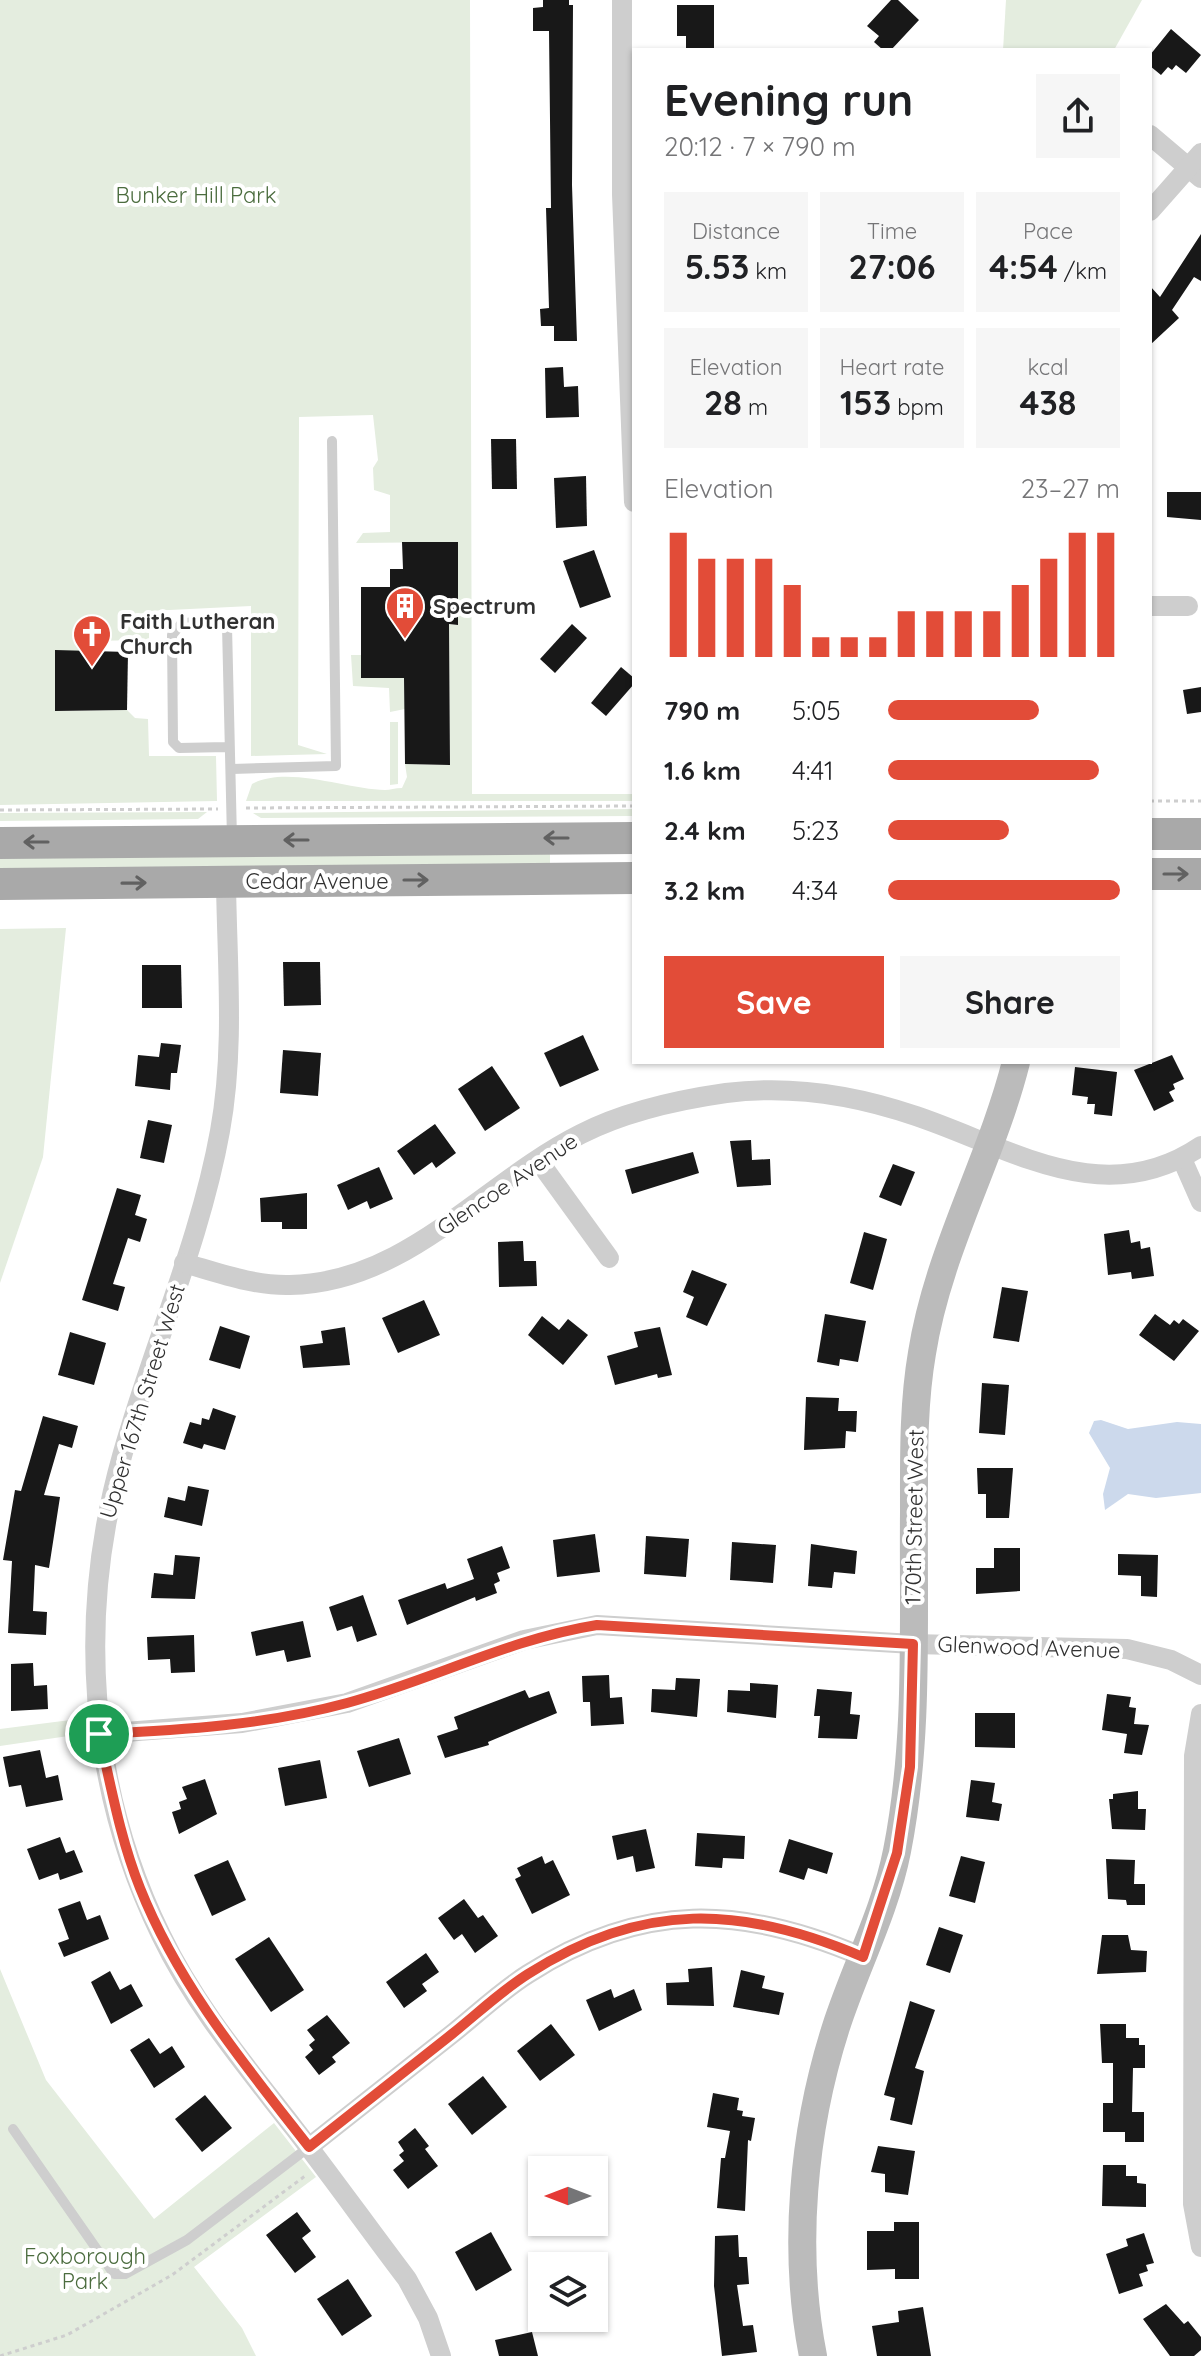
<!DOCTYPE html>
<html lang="en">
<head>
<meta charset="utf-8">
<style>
  body { margin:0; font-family:Quicksand,sans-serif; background:#f6f6f6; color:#202124; height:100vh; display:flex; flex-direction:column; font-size:30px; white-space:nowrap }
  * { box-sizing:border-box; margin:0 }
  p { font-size:26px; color:#757577 }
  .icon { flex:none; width:44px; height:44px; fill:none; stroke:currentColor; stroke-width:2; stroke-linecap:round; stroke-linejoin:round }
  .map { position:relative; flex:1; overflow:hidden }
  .details { position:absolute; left:632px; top:48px; width:520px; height:1016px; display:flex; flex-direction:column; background:#fff; border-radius:0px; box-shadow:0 2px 6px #0004 }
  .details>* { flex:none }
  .needle { width:52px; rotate:270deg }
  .fabs { position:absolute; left:528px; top:2156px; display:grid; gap:16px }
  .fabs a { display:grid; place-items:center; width:80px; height:80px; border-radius:0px; background:#fff; box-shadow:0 2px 6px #0004; font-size:40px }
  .pin { position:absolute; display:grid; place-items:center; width:68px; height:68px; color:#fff; margin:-34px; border:4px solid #fff; border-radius:50%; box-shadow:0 2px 8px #0007 }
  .round { display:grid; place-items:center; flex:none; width:84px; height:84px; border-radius:0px; background:#f6f6f6 }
  .headline { display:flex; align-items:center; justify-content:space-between; height:136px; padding:0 32px }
  h1 { font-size:44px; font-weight:700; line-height:60px }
  .metrics { display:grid; grid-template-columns:repeat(3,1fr); gap:12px; height:136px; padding:8px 32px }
  .metrics div { display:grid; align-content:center; border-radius:0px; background:#f6f6f6; text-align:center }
  .metrics b { font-size:34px; font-weight:700 }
  .metrics small { font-size:22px; font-weight:400 }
  .metrics p { font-size:22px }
  .chart { height:224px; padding:16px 32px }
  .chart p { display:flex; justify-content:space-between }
  .chart svg { width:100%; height:144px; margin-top:8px; stroke:#e24c38; stroke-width:6 }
  .cta { display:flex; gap:16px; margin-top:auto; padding:16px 32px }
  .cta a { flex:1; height:92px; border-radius:0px; background:#e24c38; color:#fff; font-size:32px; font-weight:700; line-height:92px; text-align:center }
  .cta a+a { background:#f6f6f6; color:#202124 }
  ul { padding:0 32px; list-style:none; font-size:26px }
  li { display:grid; grid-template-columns:128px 96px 1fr; align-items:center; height:60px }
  li i { height:20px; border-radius:10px; background:#e24c38 }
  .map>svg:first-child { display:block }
  .green { fill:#e4eddf }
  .water { fill:#ccd9ec }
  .building { fill:#181818 }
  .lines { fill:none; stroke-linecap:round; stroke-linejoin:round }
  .path { stroke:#cecece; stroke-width:3; stroke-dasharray:4 4; stroke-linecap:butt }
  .lane { stroke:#cecece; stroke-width:10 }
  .street { stroke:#cecece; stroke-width:20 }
  .secondary { stroke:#bbb; stroke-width:28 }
  .primary { stroke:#a9a9a9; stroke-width:32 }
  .oneway { stroke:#616161 }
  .route-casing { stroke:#fff; stroke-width:16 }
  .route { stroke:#e24c38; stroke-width:10 }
  .labels { text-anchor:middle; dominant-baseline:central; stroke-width:8; stroke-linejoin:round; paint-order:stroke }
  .park-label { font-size:22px; fill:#4b6c3e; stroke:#fff }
  .poi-label { font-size:22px; font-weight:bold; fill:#313131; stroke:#fff; text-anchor:start }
  .street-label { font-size:22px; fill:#313131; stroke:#fff }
</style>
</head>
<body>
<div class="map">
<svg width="1201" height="2356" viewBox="0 0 1201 2356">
  <rect width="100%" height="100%" fill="#fff"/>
  <g class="green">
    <path d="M0 0H470L472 794H634V801H246L252 784C288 765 348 790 385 790 390 790 395 788 402 788L407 777 405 764 450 765 449 624 457 625V542L356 543 363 533 390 532V495L374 490 373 468 378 460 373 415 299 417 298 745 327 754 251 756V606L149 611V640L88 641V651L55 711 127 710 135 718 148 719 149 756H216L217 801 0 805Z"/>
    <polygon points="1006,0 1142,0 1114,50 1003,50"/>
    <polygon points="351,655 361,655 362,678 404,678 405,709 390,712 389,688 353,686"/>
    <polygon points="390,722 398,722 398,784 390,785"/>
    <polygon points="634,809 634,816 261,818 253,813"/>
    <polygon points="207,812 198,819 0,821 0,813"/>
    <polygon points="550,852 550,865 0,870 0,856"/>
    <polygon points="66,928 43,1157 0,1283 0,929"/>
    <polygon points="86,1718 89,1733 0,1746 0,1729"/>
    <polygon points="0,1969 46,2080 154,2219 274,2123 316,2177 194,2267 242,2328 256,2356 0,2356"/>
  </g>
  <polygon class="water" points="1101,1420 1128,1429 1177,1422 1201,1424 1201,1493 1156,1498 1128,1494 1105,1510 1103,1494 1110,1468 1089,1433 1094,1421"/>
  <g class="building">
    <polygon points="543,0 569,0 569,5 573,5 572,185 577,341 554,341 554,326 541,326 540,309 549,308 546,208 551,208 549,31 533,31 533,8 543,7"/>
    <polygon points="891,0 898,0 919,20 891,50 883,50 874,42 879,36 867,26"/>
    <polygon points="677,5 714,5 714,50 686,50 686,36 677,36"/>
    <polygon points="1171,29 1201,55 1186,73 1176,65 1172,70 1168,67 1161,75 1150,66 1150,55"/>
    <polygon points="1201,234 1201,281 1194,277 1172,310 1179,318 1150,345 1150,286 1160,297"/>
    <polygon points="563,367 564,387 578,386 579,417 546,418 545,368"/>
    <polygon points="491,439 516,439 517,489 492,489"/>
    <polygon points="586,476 587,526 556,528 554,478"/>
    <polygon points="1167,492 1201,492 1201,520 1167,517"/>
    <polygon points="402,542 458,542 458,625 449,624 450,765 405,764 404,678 361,678 361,587 390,587 390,569 403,569"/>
    <polygon points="594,550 611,597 580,608 563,561"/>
    <polygon points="572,624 587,638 555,673 540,659"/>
    <polygon points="55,650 128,652 127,710 55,711"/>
    <polygon points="621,667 634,678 634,684 606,716 591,703"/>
    <polygon points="1201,687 1201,712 1187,714 1183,690"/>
    <polygon points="283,962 320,962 321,1005 284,1006"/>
    <polygon points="142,965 181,965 182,1008 142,1008"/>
    <polygon points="583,1035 599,1070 560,1087 544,1053"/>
    <polygon points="161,1043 181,1045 177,1073 171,1073 170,1090 135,1086 138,1055 159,1057"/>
    <polygon points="283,1050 321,1053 318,1096 280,1093"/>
    <polygon points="1172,1055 1184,1079 1173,1084 1175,1089 1169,1092 1174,1101 1154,1111 1134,1070"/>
    <polygon points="492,1066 520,1108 485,1131 458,1089"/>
    <polygon points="1075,1067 1117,1072 1112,1116 1094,1114 1095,1104 1087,1104 1088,1097 1072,1095"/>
    <polygon points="148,1120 172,1125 164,1163 140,1158"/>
    <polygon points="435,1124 456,1153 436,1168 432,1162 414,1175 397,1151"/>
    <polygon points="751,1140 752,1160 770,1159 771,1185 737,1187 730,1141"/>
    <polygon points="693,1152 699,1173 632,1194 625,1170"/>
    <polygon points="893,1164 915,1172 901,1206 879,1197"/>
    <polygon points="379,1167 393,1199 370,1209 367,1201 348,1210 337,1185"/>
    <polygon points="117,1188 141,1195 135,1215 147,1219 140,1242 128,1238 113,1284 125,1287 118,1311 82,1300"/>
    <polygon points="307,1193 307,1229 282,1229 282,1222 261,1222 260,1198"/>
    <polygon points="1129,1230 1131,1243 1140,1241 1141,1249 1150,1247 1154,1276 1132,1279 1131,1272 1108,1275 1104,1234"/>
    <polygon points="864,1232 887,1239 873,1290 850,1283"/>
    <polygon points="523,1241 524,1261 536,1261 537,1286 499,1287 498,1242"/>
    <polygon points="692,1270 727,1284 707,1326 686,1317 694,1297 683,1292"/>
    <polygon points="1002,1287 1028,1291 1019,1342 993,1338"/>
    <polygon points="424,1300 440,1335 398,1353 382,1318"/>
    <polygon points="825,1314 866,1321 858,1362 840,1359 839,1366 817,1362"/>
    <polygon points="1155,1314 1170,1325 1174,1320 1179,1324 1183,1319 1199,1331 1174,1361 1139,1335"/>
    <polygon points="542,1316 559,1330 568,1319 588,1335 563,1365 528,1335"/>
    <polygon points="220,1326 250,1336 240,1369 209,1360"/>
    <polygon points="345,1327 350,1365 303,1368 300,1346 323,1343 321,1331"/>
    <polygon points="660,1327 672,1375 658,1378 657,1374 615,1385 607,1356 638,1347 634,1332"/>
    <polygon points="70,1332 106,1343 94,1385 58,1375"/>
    <polygon points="982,1383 1009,1385 1005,1435 979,1433"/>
    <polygon points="806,1397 839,1398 838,1411 857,1411 856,1432 846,1431 845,1448 804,1450"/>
    <polygon points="213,1408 236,1416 225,1450 204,1444 202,1449 183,1443 190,1422 201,1425 202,1418 209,1420"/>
    <polygon points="43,1416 78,1426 72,1448 59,1444 44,1495 60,1497 49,1568 35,1565 33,1611 47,1612 46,1635 8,1633 12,1561 3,1560 15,1490 21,1491"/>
    <polygon points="977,1468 1013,1468 1009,1518 986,1518 986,1494 978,1494"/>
    <polygon points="188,1486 209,1490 202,1526 164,1517 168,1497 185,1501"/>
    <polygon points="595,1534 600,1572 557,1577 553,1540"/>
    <polygon points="646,1536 689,1539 686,1577 644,1574"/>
    <polygon points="732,1542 776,1545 773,1583 730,1580"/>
    <polygon points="811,1544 857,1551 855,1574 834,1572 832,1588 808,1586"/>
    <polygon points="502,1546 510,1568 497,1573 500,1581 494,1584 497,1593 476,1601 475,1597 407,1625 398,1600 445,1583 447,1589 474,1579 467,1559"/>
    <polygon points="994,1548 1020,1548 1020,1591 976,1594 976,1568 994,1568"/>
    <polygon points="1118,1554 1158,1555 1157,1597 1141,1596 1141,1576 1118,1575"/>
    <polygon points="175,1555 200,1557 195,1599 151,1598 154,1573 173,1575"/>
    <polygon points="363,1595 377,1635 357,1642 352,1626 337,1631 329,1607"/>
    <polygon points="303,1621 311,1657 287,1662 284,1650 256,1656 251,1632"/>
    <polygon points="194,1635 195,1672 171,1673 170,1659 148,1660 147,1637"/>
    <polygon points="33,1663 34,1686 47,1685 48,1709 11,1711 11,1664"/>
    <polygon points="609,1675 610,1698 622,1697 624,1724 591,1726 590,1702 583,1702 582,1676"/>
    <polygon points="676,1678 700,1679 697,1717 651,1712 652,1689 675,1690"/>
    <polygon points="750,1683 778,1685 776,1718 727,1712 728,1690 750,1691"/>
    <polygon points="817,1689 852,1692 850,1714 860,1715 857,1739 818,1738 820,1716 814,1716"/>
    <polygon points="525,1690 529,1698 549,1691 557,1713 488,1742 489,1745 445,1758 437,1736 458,1729 454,1717"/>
    <polygon points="1107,1694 1131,1697 1129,1707 1136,1708 1134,1724 1149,1725 1142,1755 1124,1753 1127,1734 1102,1730"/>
    <polygon points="975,1713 1015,1713 1015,1748 975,1747"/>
    <polygon points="399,1738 411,1774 369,1787 357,1751"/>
    <polygon points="40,1750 46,1778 58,1775 63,1800 26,1807 21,1785 9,1787 3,1757"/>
    <polygon points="320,1760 327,1798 285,1806 278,1768"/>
    <polygon points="205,1779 217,1814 179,1834 172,1812 181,1809 179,1802 187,1799 182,1787"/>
    <polygon points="971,1780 995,1783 992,1802 1002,1804 999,1821 966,1817"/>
    <polygon points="1138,1791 1138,1809 1146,1809 1145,1830 1112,1829 1109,1799 1113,1799 1113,1794"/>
    <polygon points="646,1829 655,1868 636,1872 633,1856 617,1860 612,1836"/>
    <polygon points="697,1833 745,1836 744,1859 723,1858 722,1868 695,1866"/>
    <polygon points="60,1837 66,1853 74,1850 83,1872 60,1880 58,1873 39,1880 27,1849"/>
    <polygon points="789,1839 833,1853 827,1874 808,1868 804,1880 779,1872"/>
    <polygon points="542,1856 545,1864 553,1860 570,1895 532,1914 515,1879 521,1876 517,1868"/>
    <polygon points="961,1856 985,1862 975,1903 949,1896"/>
    <polygon points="1106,1859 1135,1860 1134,1884 1145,1884 1145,1905 1127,1905 1126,1900 1108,1899"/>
    <polygon points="228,1860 246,1900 212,1916 194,1875"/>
    <polygon points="464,1899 478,1918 483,1915 498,1936 475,1953 462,1934 454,1940 438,1918"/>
    <polygon points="80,1901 87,1920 100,1915 109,1939 64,1957 58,1943 69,1939 58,1909"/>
    <polygon points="939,1927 963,1935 950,1973 926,1965"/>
    <polygon points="1102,1935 1128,1935 1131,1950 1147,1951 1146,1972 1097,1974"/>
    <polygon points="269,1937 304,1990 271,2012 235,1959"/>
    <polygon points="426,1953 439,1972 422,1984 427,1991 404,2008 386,1982"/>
    <polygon points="712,1967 714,2006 667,2005 666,1983 689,1982 688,1969"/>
    <polygon points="741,1970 765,1976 762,1988 784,1993 779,2015 733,2007"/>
    <polygon points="110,1971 120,1990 131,1984 143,2006 111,2024 91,1982"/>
    <polygon points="611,1989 614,1998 634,1989 642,2010 599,2031 586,2000"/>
    <polygon points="910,2001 935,2010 915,2068 924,2071 912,2125 890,2120 895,2098 884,2095"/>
    <polygon points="327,2015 350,2043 332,2057 336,2062 319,2075 305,2057 313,2050 309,2045 315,2040 307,2030"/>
    <polygon points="551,2024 575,2055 540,2081 517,2051"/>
    <polygon points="1100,2024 1126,2024 1126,2038 1139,2038 1139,2045 1145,2045 1145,2068 1133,2068 1132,2112 1144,2112 1144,2142 1125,2142 1125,2132 1103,2132 1103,2103 1113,2103 1113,2063 1102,2063"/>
    <polygon points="149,2038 160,2054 172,2046 185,2067 154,2088 130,2050"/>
    <polygon points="483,2076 507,2107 472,2135 448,2104"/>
    <polygon points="713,2093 739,2098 737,2110 743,2111 742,2116 755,2118 751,2141 748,2140 745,2211 717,2208 721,2158 725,2158 730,2131 707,2127"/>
    <polygon points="205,2095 232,2128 202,2152 175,2119"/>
    <polygon points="415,2128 429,2146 425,2149 438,2166 408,2189 393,2170 404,2161 399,2155 404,2151 398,2142"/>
    <polygon points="878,2146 915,2151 908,2195 885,2192 885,2174 871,2172"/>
    <polygon points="1103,2165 1126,2165 1126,2176 1137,2176 1137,2183 1146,2184 1146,2207 1102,2206"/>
    <polygon points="297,2212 311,2231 302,2238 316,2257 295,2273 266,2235"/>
    <polygon points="894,2222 919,2222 919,2279 895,2279 895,2269 867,2270 867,2231 894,2231"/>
    <polygon points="491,2232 512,2270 476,2291 455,2252"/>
    <polygon points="1144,2233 1154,2263 1146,2265 1148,2271 1139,2274 1143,2286 1119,2294 1106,2254 1128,2246 1126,2239"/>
    <polygon points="738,2235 739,2257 747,2257 749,2284 737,2285 743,2326 753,2325 757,2352 722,2356 714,2286 715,2236"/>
    <polygon points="348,2279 372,2316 342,2336 317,2299"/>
    <polygon points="1166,2304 1184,2324 1188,2321 1201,2337 1201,2350 1194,2356 1170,2356 1143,2319"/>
    <polygon points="923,2307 931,2356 877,2356 872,2326 899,2322 898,2311"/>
    <polygon points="532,2332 538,2356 499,2356 495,2340"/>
  </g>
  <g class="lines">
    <g class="path">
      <polyline points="1150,801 1201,801"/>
      <polyline points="246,808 634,806"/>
      <polyline points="0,810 218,809"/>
      <polyline points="0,2356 67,2335 172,2275 305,2176"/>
    </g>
    <g class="lane">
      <polyline points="227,747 179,748 173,742 172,635 182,623 219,621 227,626 232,839"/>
      <polyline points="232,769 336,766 332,441"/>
      <polyline points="13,2129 114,2274 125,2274 187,2240 309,2147"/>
    </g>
    <g class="street">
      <polyline points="622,0 622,194 634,502"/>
      <polyline points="1150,135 1201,178"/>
      <polyline points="1150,211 1201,153"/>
      <polyline points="1150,606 1188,606"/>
      <path d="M226 882C227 964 235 1049 220 1131 200 1242 152 1348 122 1456 77 1615 88 1786 161 1935 195 2006 246 2066 294 2128 332 2177 369 2229 407 2279L428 2318 441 2356"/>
      <polyline points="1182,1159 1201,1202"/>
      <polyline points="538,1160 609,1258"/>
      <path d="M184 1263C219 1273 254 1286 290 1285 407 1283 483 1183 581 1134 624 1112 677 1100 726 1093 789 1085 855 1095 916 1116 1011 1148 1104 1212 1201 1146"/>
      <polyline points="1201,1714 1194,1756 1193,2204 1201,2247"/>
      <polyline points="99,1734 242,1723 347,1703 524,1640 597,1625 913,1644 1127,1649 1171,1660 1201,1675"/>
      <path d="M309 2147C357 2109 404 2072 452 2034 477 2014 501 1991 528 1974 642 1901 742 1905 863 1957"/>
    </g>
    <path class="secondary" d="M813 2356C792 2249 803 2130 836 2027 855 1968 885 1912 897 1851 919 1740 913 1625 914 1512 914 1459 913 1405 922 1353 938 1251 991 1161 1016 1062"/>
    <g class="primary">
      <polyline points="1150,834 1201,834"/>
      <polyline points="0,843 634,838"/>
      <polyline points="1150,874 1201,874"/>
      <polyline points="0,884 634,878"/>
    </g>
  </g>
  <defs><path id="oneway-shaft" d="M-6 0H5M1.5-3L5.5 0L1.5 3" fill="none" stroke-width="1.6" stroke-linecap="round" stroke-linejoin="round" transform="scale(2)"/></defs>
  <g class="oneway">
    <use href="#oneway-shaft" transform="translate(556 838) rotate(180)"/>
    <use href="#oneway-shaft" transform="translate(296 840) rotate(180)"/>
    <use href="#oneway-shaft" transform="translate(36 842) rotate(180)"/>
    <use href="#oneway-shaft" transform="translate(1176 874)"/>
    <use href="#oneway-shaft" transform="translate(416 880)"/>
    <use href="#oneway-shaft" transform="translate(134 883) rotate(-1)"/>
  </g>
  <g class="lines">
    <g class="route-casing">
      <path id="route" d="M597 1625 913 1644 910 1767 897 1853 863 1957C742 1905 642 1901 528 1974 501 1991 477 2014 452 2034 404 2072 357 2109 309 2147 245 2065 179 1986 140 1888 120 1838 111 1786 99 1734 182 1730 266 1725 347 1703 432 1680 509 1639 597 1625Z"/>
    </g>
    <use href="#route" class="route"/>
  </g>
  <defs>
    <g id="building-pin" transform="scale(2)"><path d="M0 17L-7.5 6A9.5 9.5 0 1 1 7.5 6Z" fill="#e24c38" stroke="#fff"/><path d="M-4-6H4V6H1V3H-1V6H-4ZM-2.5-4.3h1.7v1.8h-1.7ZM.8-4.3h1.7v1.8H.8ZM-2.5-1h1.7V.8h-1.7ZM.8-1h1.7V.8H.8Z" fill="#fff"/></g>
    <g id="church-pin" transform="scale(2)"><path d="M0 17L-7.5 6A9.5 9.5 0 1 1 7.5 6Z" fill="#e24c38" stroke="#fff"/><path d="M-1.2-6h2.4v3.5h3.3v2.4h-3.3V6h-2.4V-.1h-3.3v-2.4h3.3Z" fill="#fff"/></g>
  </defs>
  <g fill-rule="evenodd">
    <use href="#building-pin" x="405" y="606"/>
    <use href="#church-pin" x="92" y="634"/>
  </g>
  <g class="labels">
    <g class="park-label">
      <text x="196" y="195">Bunker Hill Park</text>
      <text x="85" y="2256">Foxborough<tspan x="85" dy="25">Park</tspan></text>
    </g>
    <g class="poi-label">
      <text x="433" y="606">Spectrum</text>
      <text x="120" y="621">Faith Lutheran<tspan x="120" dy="25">Church</tspan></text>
    </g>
    <g class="street-label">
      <text x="317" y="881">Cedar Avenue</text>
      <text transform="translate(507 1184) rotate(-34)">Glencoe Avenue</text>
      <text transform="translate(142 1401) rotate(-73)">Upper 167th Street West</text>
      <text transform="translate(914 1517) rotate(-89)">170th Street West</text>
      <text transform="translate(1029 1647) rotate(2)">Glenwood Avenue</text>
    </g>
  </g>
</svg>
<div class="fabs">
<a><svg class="needle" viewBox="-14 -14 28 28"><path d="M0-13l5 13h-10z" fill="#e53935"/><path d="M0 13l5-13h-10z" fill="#757577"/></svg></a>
<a><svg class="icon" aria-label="layers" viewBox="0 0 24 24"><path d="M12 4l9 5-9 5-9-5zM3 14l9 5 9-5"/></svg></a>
</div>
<div class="pin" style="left:99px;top:1734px;background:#1e9e55"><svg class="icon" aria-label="arrive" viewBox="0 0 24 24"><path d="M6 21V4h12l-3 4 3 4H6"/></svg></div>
<section class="details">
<div class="headline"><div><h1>Evening run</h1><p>20:12 · 7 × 790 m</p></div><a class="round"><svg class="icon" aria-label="share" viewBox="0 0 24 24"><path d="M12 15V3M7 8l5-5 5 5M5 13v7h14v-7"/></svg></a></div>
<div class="metrics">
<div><p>Distance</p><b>5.53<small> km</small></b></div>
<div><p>Time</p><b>27:06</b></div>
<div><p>Pace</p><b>4:54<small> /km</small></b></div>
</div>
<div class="metrics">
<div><p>Elevation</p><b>28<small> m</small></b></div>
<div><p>Heart rate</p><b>153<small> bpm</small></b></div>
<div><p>kcal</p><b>438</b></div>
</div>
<div class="chart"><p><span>Elevation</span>23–27 m</p>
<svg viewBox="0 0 160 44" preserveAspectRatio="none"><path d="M5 44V6M15 44V14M25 44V14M35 44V14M45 44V22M55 44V38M65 44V38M75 44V38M85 44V30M95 44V30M105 44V30M115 44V30M125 44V22M135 44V14M145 44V6M155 44V6"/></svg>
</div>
<ul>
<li><b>790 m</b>5:05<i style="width:65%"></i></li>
<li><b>1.6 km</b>4:41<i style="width:91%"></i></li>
<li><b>2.4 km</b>5:23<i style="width:52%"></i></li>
<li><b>3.2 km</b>4:34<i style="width:100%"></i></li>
</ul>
<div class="cta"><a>Save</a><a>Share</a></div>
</section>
</div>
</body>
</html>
